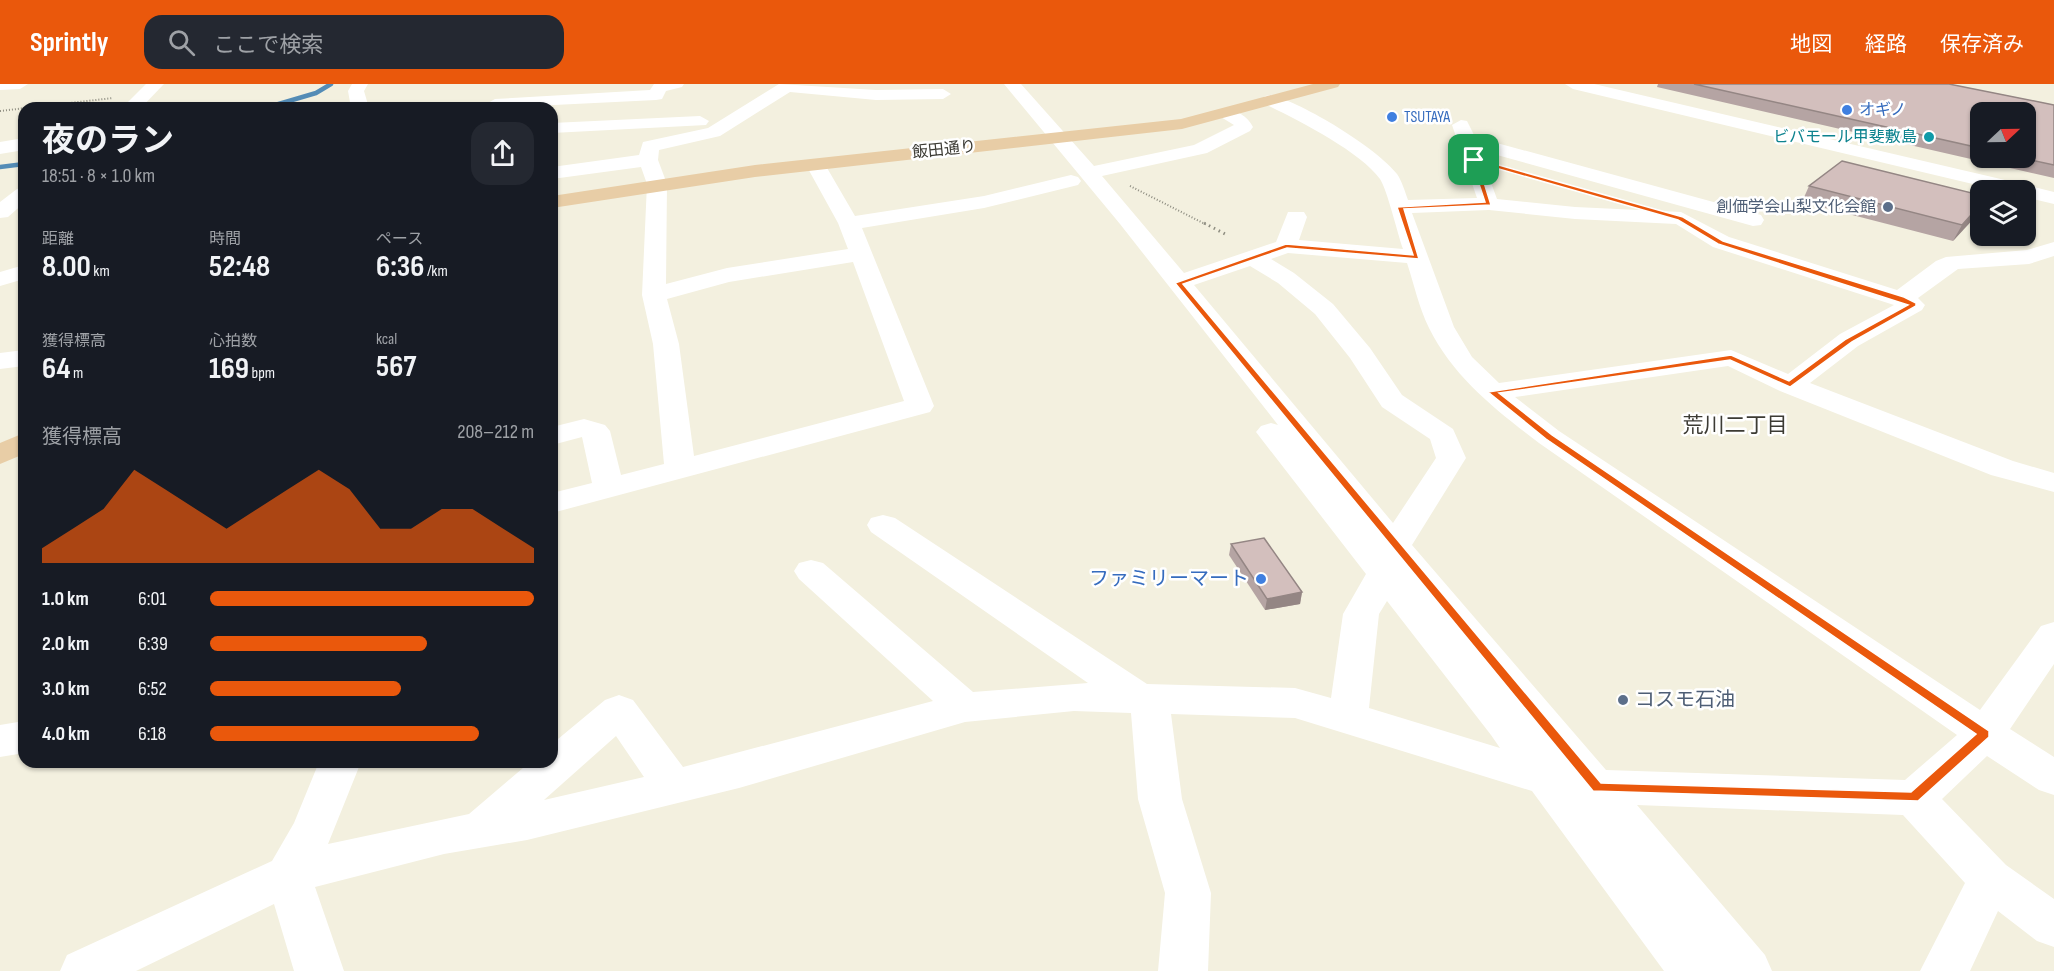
<!DOCTYPE html>
<html lang="ja">
<head>
<meta charset="utf-8">
<style>
  body { margin:0; font-family:"Sofia Sans Condensed","Noto Sans JP",sans-serif; background:#242831; color:#f1f3f6; height:100vh; display:flex; flex-direction:column; font-size:22px; white-space:nowrap }
  * { box-sizing:border-box; margin:0 }
  p { font-size:20px; color:#9ea1a6 }
  .icon { flex:none; width:33px; height:33px; fill:none; stroke:currentColor; stroke-width:2; stroke-linecap:round; stroke-linejoin:round }
  .map { position:relative; flex:1; overflow:hidden }
  .sheet { position:absolute; left:18px; top:18px; width:540px; height:666px; display:flex; flex-direction:column; background:#171b24; border-radius:18px; box-shadow:0 2px 4px #0004 }
  .sheet>* { flex:none }
  .needle { width:39px; rotate:68deg }
  .tools { position:absolute; left:1970px; top:18px; display:grid; gap:12px }
  .tools a { display:grid; place-items:center; width:66px; height:66px; border-radius:12px; background:#171b24; box-shadow:0 2px 4px #0004; font-size:30px }
  .pin { position:absolute; display:grid; place-items:center; width:51px; height:51px; color:#fff; margin:-26px; border-radius:12px; box-shadow:0 3px 9px #0006 }
  .round { display:grid; place-items:center; flex:none; width:63px; height:63px; border-radius:18px; background:#242831 }
  .overview { display:flex; align-items:center; justify-content:space-between; height:102px; padding:0 24px }
  h1 { font-size:33px; font-weight:700; line-height:45px }
  .stats { display:grid; grid-template-columns:repeat(3,1fr); gap:9px; height:102px; padding:6px 24px }
  .stats div { display:grid; align-content:center }
  .stats b { font-size:30px; font-weight:700 }
  .stats small { font-size:16px; font-weight:400 }
  .stats p { font-size:16px }
  .chart { height:168px; padding:12px 24px }
  .chart p { display:flex; justify-content:space-between }
  .chart svg { width:100%; height:108px; margin-top:6px; fill:#ea580c; opacity:.7 }
  ul { padding:0 24px; list-style:none; font-size:20px }
  li { display:grid; grid-template-columns:96px 72px 1fr; align-items:center; height:45px }
  li i { height:15px; border-radius:8px; background:#ea580c }
  header { display:flex; align-items:center; gap:36px; box-sizing:border-box; height:84px; padding:0 30px; background:#ea580c; color:#fff }
  header strong { font-size:28px }
  nav { display:flex; gap:33px; margin-inline-start:auto; font-size:21px }
  .search { width:420px; height:54px; background:#242831; display:flex; align-items:center; gap:15px; box-sizing:border-box; padding:0 21px; border-radius:18px; color:#9ea1a6; font-size:22px }
  .map>svg:first-child { display:block }
  .lines { fill:none; stroke-linecap:round; stroke-linejoin:round }
  .stream { stroke:#548cb6; stroke-width:4.5 }
  .path-far1 { stroke:#8e8d81; stroke-width:2; stroke-dasharray:1 2; stroke-linecap:butt }
  .path { stroke:#8e8d81; stroke-width:3; stroke-dasharray:1.5 4; stroke-linecap:butt }
  .minor { fill:#fff; fill-rule:evenodd }
  .major { fill:#e8cda6; fill-rule:evenodd }
  .wall { fill:#b5a4a3; fill-rule:evenodd }
  .shaded-wall { fill:#948684 }
  .building { fill:#d3bfbd; stroke:#948684; stroke-width:1.5 }
  .route { fill:#ea580c; stroke:#fff; stroke-width:1.5; fill-rule:evenodd }
  .shop-dot { fill:#3f7fe0; stroke:#fff; stroke-width:2 }
  .culture-dot { fill:#0f9aa8; stroke:#fff; stroke-width:2 }
  .service-dot { fill:#5c6f8a; stroke:#fff; stroke-width:2 }
  .labels { text-anchor:middle; dominant-baseline:central; stroke-width:5; stroke-linejoin:round; paint-order:stroke }
  .far-shop-label { font-size:16px; fill:#366cbe; stroke:#fff; text-anchor:start }
  .far-culture-label { font-size:16px; fill:#0d838f; stroke:#fff; text-anchor:end }
  .far-street-label { font-size:16px; fill:#3c3b34; stroke:#fff }
  .far-service-label { font-size:16px; fill:#4e5e75; stroke:#fff; text-anchor:end }
  .shop-label { font-size:20px; fill:#366cbe; stroke:#fff; text-anchor:end }
  .service-label { font-size:20px; fill:#4e5e75; stroke:#fff; text-anchor:start }
  .neighbourhood-label { font-size:21px; fill:#3c3b34; stroke:#fff }
</style>
</head>
<body>
<header>
<strong>Sprintly</strong>
<div class="search"><svg class="icon" aria-label="search" viewBox="0 0 24 24"><circle cx="10" cy="10" r="6"/><path d="M15 15l6 6"/></svg>ここで検索</div>
<nav><a>地図</a><a>経路</a><a>保存済み</a></nav>
</header>
<div class="map">
<svg width="2054" height="887" viewBox="0 0 2054 887">
  <rect width="100%" height="100%" fill="#f3f0df"/>
  <g class="lines">
    <g class="stream">
      <polyline points="265,24 316,9 331,0"/>
      <polyline points="0,83 24,80"/>
    </g>
    <g class="path-far1">
      <polyline points="0,27 113,14"/>
      <polyline points="1130,102 1207,141"/>
    </g>
    <polyline class="path" points="1204,139 1227,151"/>
    <g class="minor">
      <polygon points="0,0 28,0 20,5 0,6"/>
      <polygon points="146,0 164,0 141,24 122,24"/>
      <polygon points="352,0 368,0 364,7 369,24 351,24 348,7"/>
      <polygon points="654,0 684,0 682,3 666,7 662,15 656,16 490,24 486,20 495,15 650,6"/>
      <path d="M779 0 876 6 943 5 951 10 943 15 876 16 790 8 720 52 659 66 658 76 667 100 666 200 727 184 848 165 838 139 806 81 809 77H823L855 132 984 112 1071 91 1078 93 1081 97 1078 101 984 124 862 144 934 322 930 328 552 429V409L592 399 582 353 552 361V343L584 335 605 341 610 347 621 391 664 380 653 260 642 211 647 100 641 83 552 95V83L639 71 643 58 708 44ZM853 178 904 317 694 372 679 260 667 215 729 198Z"/>
      <path d="M1004 0H1021L1094 82 1194 61 1234 41 1216 30 1219 26C1232 23 1247 31 1253 43L1250 47 1207 69 1102 92 1184 189 1276 158 1288 128H1304L1307 133 1299 156 1403 165C1397 148 1388 108 1380 95 1360 67 1296 35 1265 20L1262 16 1265 12 1271 11C1303 19 1377 64 1397 90 1402 97 1405 108 1408 116L1477 114 1452 41 1461 36 1467 37 1475 53 1761 131 1764 136 1761 141 1753 142 1479 66 1497 115 1575 123 1681 128 1729 153 1897 206 1936 177 1946 173 2027 166 2054 158V172L2029 180 1958 185 1918 214 1925 221 1922 226 1858 262 1810 299 2013 377 2054 389V408L1991 391 1780 307 1728 282 1515 313 1559 347 1980 626 2041 542 2054 538V580L2010 645 2054 673V711L2039 706 1987 672 1942 715 2006 781 2054 815V863L2037 857 1998 827 1970 887H1920L1965 799 1903 731 1637 721 1765 871 1772 887H1664L1532 707 1295 634 1171 630 1182 715 1211 809 1208 887H1158L1165 809 1138 715 1131 629 1074 627 965 638 739 704 527 756 444 770 315 803 344 887H294L274 820 136 887H60L67 871 272 777 294 739 319 678H361L328 760 469 730 530 678H552V660L605 616 619 611 633 616 683 683 933 617 799 495 794 487 799 479 811 476 823 479 973 608 1088 599 871 448 867 441 871 434 883 431 895 434 1147 600 1295 604 1331 614 1343 530 1366 490 1256 348 1261 342 1271 339 1278 341 1120 140ZM1489 126 1575 135 1676 140 1713 163 1894 221 1840 250 1788 290 1731 266 1499 299 1472 273 1454 243 1412 129ZM1288 169 1407 179C1414 200 1419 224 1429 244 1454 294 1496 326 1539 359L1957 651 1905 696 1606 686 1412 461 1466 374 1453 345 1402 311 1370 264 1333 220 1294 189 1271 175ZM1250 182 1278 199 1315 230 1350 274 1382 323 1430 355 1436 374 1393 439 1194 201ZM1387 517 1491 651 1500 664 1369 624 1379 530ZM616 652 644 693 544 716Z"/>
      <polygon points="1565,0 1594,0 2022,100 2054,108 2054,120 2025,113 2025,106 1998,106 1573,5"/>
      <polygon points="700,32 709,37 706,41 552,49 552,39"/>
      <polygon points="24,54 24,66 0,70 0,58"/>
      <polygon points="24,103 24,119 8,133 0,134 0,118 17,105"/>
      <polygon points="24,181 24,195 0,202 0,188"/>
      <polygon points="24,266 24,282 0,285 0,269"/>
      <polygon points="24,637 24,669 0,673 0,641"/>
    </g>
    <g class="major">
      <polygon points="1313,0 1340,0 1338,3 1182,45 755,93 552,124 552,112 755,81 1181,35"/>
      <polygon points="24,349 24,370 0,380 0,359"/>
    </g>
  </g>
  <g class="wall">
    <path d="M1658 0H1949L2054 21V94L1657 3ZM1980 28 2025 74H1980Z"/>
    <polygon points="1809,102 1980,111 1980,126 1953,157 1802,118"/>
    <polygon points="1231,460 1302,508 1300,520 1265,526 1229,471"/>
  </g>
  <g class="shaded-wall">
    <polygon points="1980,121 1980,126 1979,129 1953,157 1962,141"/>
    <polygon points="1302,508 1300,520 1265,526 1267,515"/>
  </g>
  <g class="building">
    <polygon points="1694,0 1949,0 2054,21 2054,81 2022,74 2025,74 2025,28 1980,28 1980,64"/>
    <polygon points="1842,77 1980,111 1980,121 1962,141 1809,102"/>
    <polygon points="1264,454 1302,508 1267,515 1231,460"/>
  </g>
  <path class="route" d="M1474 74 1683 133 1723 157 1904 213 1916 219V222L1852 258 1790 303 1730 276 1499 309 1552 351 1989 647V653L1918 717 1593 707 1175 199 1286 160 1413 171 1397 123 1485 118 1471 76ZM1478 79 1678 136 1718 160 1908 221 1846 255 1789 297 1731 271 1488 308 1546 355 1976 650 1911 708 1601 699 1183 200 1287 164 1419 175 1404 125 1491 121Z"/>
  <g class="shop-dot">
    <circle cx="1847" cy="26" r="6"/>
    <circle cx="1392" cy="33" r="6"/>
    <circle cx="1261" cy="495" r="6"/>
  </g>
  <circle class="culture-dot" cx="1929" cy="53" r="6"/>
  <g class="service-dot">
    <circle cx="1888" cy="123" r="6"/>
    <circle cx="1623" cy="616" r="6"/>
  </g>
  <g class="labels">
    <g class="far-shop-label">
      <text x="1859" y="26">オギノ</text>
      <text x="1404" y="33">TSUTAYA</text>
    </g>
    <g class="far-culture-label">
      <text x="1917" y="53">ビバモール甲斐敷島</text>
    </g>
    <g class="far-street-label">
      <text transform="translate(944 66) rotate(-6)">飯田通り</text>
    </g>
    <g class="far-service-label">
      <text x="1876" y="123">創価学会山梨文化会館</text>
    </g>
    <g class="shop-label">
      <text x="1249" y="495">ファミリーマート</text>
    </g>
    <g class="service-label">
      <text x="1635" y="616">コスモ石油</text>
    </g>
    <g class="neighbourhood-label">
      <text x="1735" y="341">荒川二丁目</text>
    </g>
  </g>
</svg>
<div class="tools">
<a><svg class="needle" viewBox="-14 -14 28 28"><path d="M0-13l5 13h-10z" fill="#e53935"/><path d="M0 13l5-13h-10z" fill="#9ea1a6"/></svg></a>
<a><svg class="icon" aria-label="layers" viewBox="0 0 24 24"><path d="M12 4l9 5-9 5-9-5zM3 14l9 5 9-5"/></svg></a>
</div>
<div class="pin" style="left:1474px;top:76px;background:#1e9e55"><svg class="icon" aria-label="arrive" viewBox="0 0 24 24"><path d="M6 21V4h12l-3 4 3 4H6"/></svg></div>
<section class="sheet">
<div class="overview"><div><h1>夜のラン</h1><p>18:51 · 8 × 1.0 km</p></div><a class="round"><svg class="icon" aria-label="share" viewBox="0 0 24 24"><path d="M12 15V3M7 8l5-5 5 5M5 13v7h14v-7"/></svg></a></div>
<div class="stats">
<div><p>距離</p><b>8.00<small> km</small></b></div>
<div><p>時間</p><b>52:48</b></div>
<div><p>ペース</p><b>6:36<small> /km</small></b></div>
</div>
<div class="stats">
<div><p>獲得標高</p><b>64<small> m</small></b></div>
<div><p>心拍数</p><b>169<small> bpm</small></b></div>
<div><p>kcal</p><b>567</b></div>
</div>
<div class="chart"><p><span>獲得標高</span>208–212 m</p>
<svg viewBox="0 0 160 44" preserveAspectRatio="none"><path d="M0 44V38L10 30L20 22L30 6L40 14L50 22L60 30L70 22L80 14L90 6L100 14L110 30L120 30L130 22L140 22L150 30L160 38V44z"/></svg>
</div>
<ul>
<li><b>1.0 km</b>6:01<i style="width:100%"></i></li>
<li><b>2.0 km</b>6:39<i style="width:67%"></i></li>
<li><b>3.0 km</b>6:52<i style="width:59%"></i></li>
<li><b>4.0 km</b>6:18<i style="width:83%"></i></li>
</ul>
</section>
</div>
</body>
</html>
